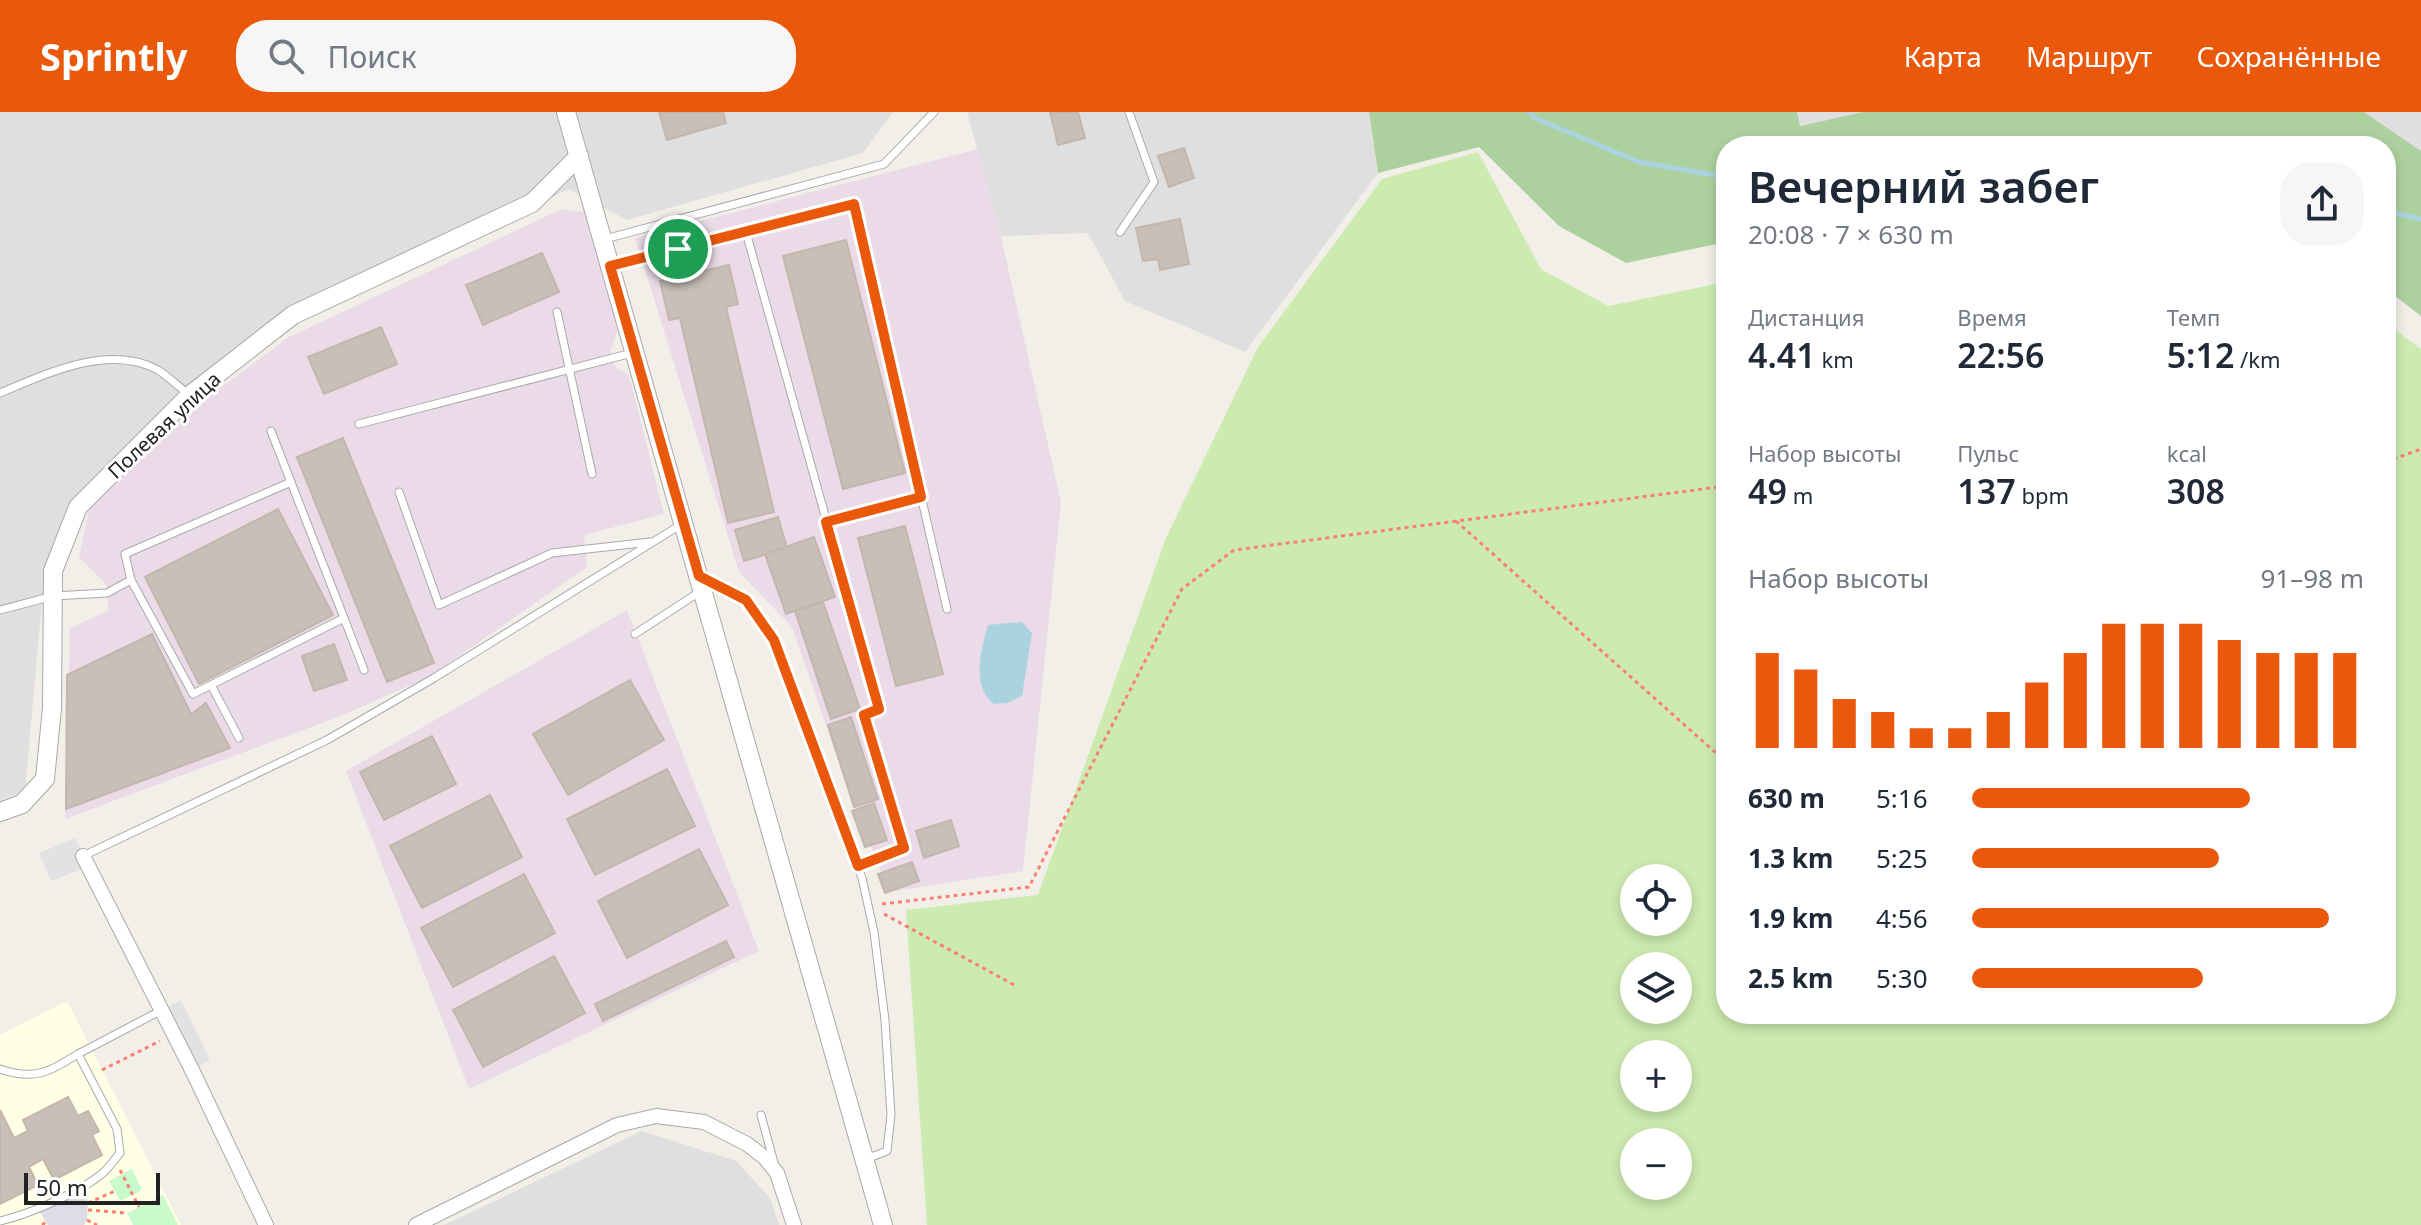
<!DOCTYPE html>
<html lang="ru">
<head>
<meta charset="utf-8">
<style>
  body { margin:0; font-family:"Noto Sans",sans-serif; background:#f6f6f7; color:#1f2937; height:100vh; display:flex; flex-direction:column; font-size:30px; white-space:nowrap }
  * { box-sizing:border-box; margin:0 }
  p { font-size:26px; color:#747a83 }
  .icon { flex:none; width:44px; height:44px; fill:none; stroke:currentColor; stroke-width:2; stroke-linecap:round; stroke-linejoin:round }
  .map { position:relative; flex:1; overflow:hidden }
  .panel { position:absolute; left:1716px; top:24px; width:680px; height:888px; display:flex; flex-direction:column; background:#fff; border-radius:32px; box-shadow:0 4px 12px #0003 }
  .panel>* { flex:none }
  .controls { position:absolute; left:1620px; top:752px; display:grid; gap:16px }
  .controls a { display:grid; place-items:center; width:72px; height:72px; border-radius:50%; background:#fff; box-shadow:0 4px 12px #0003; font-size:40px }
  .scale { position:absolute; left:24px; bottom:20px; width:136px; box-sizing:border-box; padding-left:8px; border:4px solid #222; border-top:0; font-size:22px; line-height:28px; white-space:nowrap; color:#222; -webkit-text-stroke:6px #fff; paint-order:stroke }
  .pin { position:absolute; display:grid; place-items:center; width:68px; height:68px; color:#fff; margin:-34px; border:4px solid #fff; border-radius:50%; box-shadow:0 2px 8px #0007 }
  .round { display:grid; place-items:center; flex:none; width:84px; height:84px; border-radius:32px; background:#f6f6f7 }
  .summary { display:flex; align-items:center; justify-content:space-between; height:136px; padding:0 32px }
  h1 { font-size:44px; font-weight:600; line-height:60px }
  .stats { display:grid; grid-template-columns:repeat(3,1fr); gap:12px; height:136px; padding:8px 32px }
  .stats div { display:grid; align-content:center }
  .stats b { font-size:34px; font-weight:600 }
  .stats small { font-size:22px; font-weight:400 }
  .stats p { font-size:22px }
  .chart { height:224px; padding:16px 32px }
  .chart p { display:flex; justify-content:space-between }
  .chart svg { width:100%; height:144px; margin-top:8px; stroke:#ea580c; stroke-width:6 }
  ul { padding:0 32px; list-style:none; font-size:26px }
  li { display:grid; grid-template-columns:128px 96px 1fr; align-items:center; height:60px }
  li i { height:20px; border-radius:10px; background:#ea580c }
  header { display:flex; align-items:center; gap:48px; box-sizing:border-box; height:112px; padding:0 40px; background:#ea580c; color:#fff }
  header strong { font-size:38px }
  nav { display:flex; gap:44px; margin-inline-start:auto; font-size:28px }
  .search { width:560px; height:72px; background:#f6f6f7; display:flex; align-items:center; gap:20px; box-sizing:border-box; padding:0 28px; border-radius:32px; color:#747a83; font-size:30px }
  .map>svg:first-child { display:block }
  .residential { fill:#e0dfdf }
  .industrial { fill:#ebdbe8 }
  .education { fill:#ffffe5 }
  .grass { fill:#cdebb0; fill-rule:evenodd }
  .forest { fill:#add19e }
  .park { fill:#c8facc }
  .parking { fill:#e2e2e2 }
  .plaza { fill:#dddde8 }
  .water { fill:#aad3df }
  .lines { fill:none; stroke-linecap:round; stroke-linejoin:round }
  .stream { stroke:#aad3df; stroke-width:5 }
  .building { fill:#c7bfb8; stroke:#c4b6ab; stroke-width:2 }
  .service-casing { stroke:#a9a9a9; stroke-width:9 }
  .minor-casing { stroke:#a9a9a9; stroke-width:16 }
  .tertiary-casing { stroke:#a9a9a9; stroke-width:20 }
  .path { stroke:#fa8072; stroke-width:3; stroke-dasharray:4 4; stroke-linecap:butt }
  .service { stroke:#fff; stroke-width:7 }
  .minor { stroke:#fff; stroke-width:14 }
  .tertiary { stroke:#fff; stroke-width:18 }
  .route-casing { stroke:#fff; stroke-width:16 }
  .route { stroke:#ea580c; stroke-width:10 }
  .labels { text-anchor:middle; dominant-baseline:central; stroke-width:6; stroke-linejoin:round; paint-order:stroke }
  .street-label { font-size:20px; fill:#222; stroke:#fff }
</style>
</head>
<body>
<header>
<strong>Sprintly</strong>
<div class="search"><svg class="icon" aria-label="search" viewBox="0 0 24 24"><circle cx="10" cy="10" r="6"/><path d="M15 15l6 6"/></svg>Поиск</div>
<nav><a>Карта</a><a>Маршрут</a><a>Сохранённые</a></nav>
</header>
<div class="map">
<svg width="2421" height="1113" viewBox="0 0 2421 1113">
  <rect width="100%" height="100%" fill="#f2efe9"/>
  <g class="residential">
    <polygon points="0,0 893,0 863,41 627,108 569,77 301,202 175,296 85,386 45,457 25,679 0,688"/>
    <polygon points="967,0 1369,0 1378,61 1245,240 1125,189 1088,121 1001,124"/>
    <polygon points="1797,0 1863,0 1799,14"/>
    <polygon points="2364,0 2421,0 2421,39"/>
    <polygon points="642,1019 736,1049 770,1086 779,1113 444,1113"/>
  </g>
  <g class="industrial">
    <polygon points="978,37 1001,125 1061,390 1023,759 890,780 854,695 792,515 739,460 635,126"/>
    <polygon points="562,97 587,100 618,218 610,239 615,255 629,263 664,402 584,423 587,455 429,565 338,605 65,707 70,516 108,499 107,473 79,445 89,398 183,304 289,225"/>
    <polygon points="627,498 759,839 469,977 346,659"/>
  </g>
  <polygon class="education" points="67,889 181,1113 0,1113 0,923"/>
  <path class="grass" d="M1478 40 1541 157 1608 194 1726 170V902H2386V211L2421 237V1113H927L906 798 1038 783 1166 426 1258 235 1382 67ZM1634 766H1678V810H1634ZM1634 854H1678V898H1634ZM1634 942H1678V986H1634ZM1634 1030H1678V1074H1634Z"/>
  <polygon class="forest" points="1369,0 1797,0 1800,14 1863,0 2364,0 2421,39 2421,204 2386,177 2386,34 1726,34 1726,130 1626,151 1559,114 1479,35 1378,61"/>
  <g class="park">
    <polygon points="132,1057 142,1078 120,1089 109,1069"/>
    <polygon points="163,1083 178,1113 133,1113 127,1101"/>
  </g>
  <g class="parking">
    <polygon points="76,726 87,755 51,769 39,741"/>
    <polygon points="181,888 210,948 192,958 162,898"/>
  </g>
  <polygon class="plaza" points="80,1074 88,1091 87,1108 84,1113 48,1113 38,1097"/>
  <path class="water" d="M1022 510 1032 521 1022 584 1007 591 994 592C971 575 981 537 988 513Z"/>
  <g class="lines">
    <g class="stream">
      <polyline points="1529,0 1535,6 1639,50 1726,65"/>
      <polyline points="2270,34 2280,30 2286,34"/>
      <polyline points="2386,99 2421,107"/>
    </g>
  </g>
  <g class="building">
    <polygon points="659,0 723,0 726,11 667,28"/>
    <polygon points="1050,0 1078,0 1085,26 1058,33"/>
    <polygon points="1184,36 1194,66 1169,75 1158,44"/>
    <polygon points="1180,107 1189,152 1160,158 1158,147 1143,149 1136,116"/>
    <polygon points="846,128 905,361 843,377 783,144"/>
    <polygon points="542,141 559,180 483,213 466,173"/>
    <polygon points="729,153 738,192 726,195 774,400 728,411 680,206 669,208 660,169"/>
    <polygon points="381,215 397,252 324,282 308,245"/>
    <polygon points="343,326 434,551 387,570 297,345"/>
    <polygon points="278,397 333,503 199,572 145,465"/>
    <polygon points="778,405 787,436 744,449 735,418"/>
    <polygon points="905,414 943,562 896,574 858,426"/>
    <polygon points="814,425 835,485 786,502 765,442"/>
    <polygon points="823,490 860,597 831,607 795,499"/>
    <polygon points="152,522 191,602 206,591 230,636 66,697 67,563"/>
    <polygon points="334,532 347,568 314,579 302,544"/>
    <polygon points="630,568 664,628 568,683 533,622"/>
    <polygon points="851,605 878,687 854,695 828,613"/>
    <polygon points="432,624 456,672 384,708 360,660"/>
    <polygon points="667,657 695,714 595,763 567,707"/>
    <polygon points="490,683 522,745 422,796 390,734"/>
    <polygon points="874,691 887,728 865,735 852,699"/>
    <polygon points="951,708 959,734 924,746 916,719"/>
    <polygon points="699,737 728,793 627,846 598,789"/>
    <polygon points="912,750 919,769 885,781 878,762"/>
    <polygon points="524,762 555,821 453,875 421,816"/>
    <polygon points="726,829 734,845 603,909 595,892"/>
    <polygon points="554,844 585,901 483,955 453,898"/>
    <polygon points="68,985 78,1004 88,999 99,1019 92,1023 102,1043 54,1068 43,1047 29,1055 38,1073 0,1092 0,998 14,1026 28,1019 23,1008"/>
  </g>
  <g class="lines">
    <g class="service-casing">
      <g id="service">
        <polyline points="746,120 879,597 864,603 904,736 858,754"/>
        <polyline points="1120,120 1154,70 1129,0"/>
        <polyline points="605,127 884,52 934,0"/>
        <polyline points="613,154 854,92 947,497"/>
        <polyline points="557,200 592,362"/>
        <path d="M0 281C46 262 109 231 158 258 169 265 178 274 188 282"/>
        <polyline points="359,312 632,241"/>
        <polyline points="271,319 344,506"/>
        <polyline points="399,380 439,493 552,441 650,430"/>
        <polyline points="826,410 921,385"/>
        <polyline points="701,465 746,488 774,528 862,766 874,820 885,908 891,1003 887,1039 866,1047"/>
        <polyline points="131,468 125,442 291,370"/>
        <polyline points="0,498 53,484 107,481 131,468 193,582 344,506 364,558"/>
        <polyline points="635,522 701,479"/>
        <polyline points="211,573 239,626"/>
        <polyline points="83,744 327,628 434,566 682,412"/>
        <path d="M0 957C34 969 49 960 78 942"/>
        <polyline points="761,1003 774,1051"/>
        <path d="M0 1109C30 1102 81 1080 104 1060 110 1054 115 1047 120 1041L117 1017 78 942 162 898"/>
      </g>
    </g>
    <g class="minor-casing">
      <g id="minor">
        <polyline points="83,744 192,958 266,1113"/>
        <polyline points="416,1113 617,1013 656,1004 704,1010 747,1032 765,1046 777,1061 794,1113"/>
      </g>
    </g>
    <g class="tertiary-casing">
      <g id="tertiary">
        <polyline points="566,0 883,1113"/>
        <polyline points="0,700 22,692 45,667 52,596 53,459 78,395 189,284 293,203 532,91 579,44"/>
      </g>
    </g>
    <g class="path">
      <polyline points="2386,343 2394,347 2421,337"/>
      <polyline points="1456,409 1726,650"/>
      <polyline points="882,792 1029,775 1182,477 1234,438 1726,374"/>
      <polyline points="884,802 1016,874"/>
      <polyline points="102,958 160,929"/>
      <polyline points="120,1058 139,1095"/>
      <polyline points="88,1091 115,1079"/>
      <polyline points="88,1098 127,1101"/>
      <polyline points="87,1108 97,1113"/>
      <polyline points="42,1113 46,1110"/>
    </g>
    <use href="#service" class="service"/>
    <use href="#minor" class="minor"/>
    <use href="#tertiary" class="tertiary"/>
  </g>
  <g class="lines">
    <g class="route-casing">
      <polygon id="route" points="854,92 921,385 826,410 879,597 864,603 904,736 858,754 774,528 746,488 699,464 610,154"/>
    </g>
    <use href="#route" class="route"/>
  </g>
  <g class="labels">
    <g class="street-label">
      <text transform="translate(164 313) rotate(-43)">Полевая улица</text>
    </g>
  </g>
</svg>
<div class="controls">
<a><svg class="icon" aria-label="locate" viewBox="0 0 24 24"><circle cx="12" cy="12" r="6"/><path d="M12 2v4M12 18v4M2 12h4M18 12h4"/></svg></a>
<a><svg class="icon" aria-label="layers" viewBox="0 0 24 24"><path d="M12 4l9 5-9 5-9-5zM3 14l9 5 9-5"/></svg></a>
<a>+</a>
<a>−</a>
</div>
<div class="scale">50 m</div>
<div class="pin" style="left:678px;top:137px;background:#1e9e55"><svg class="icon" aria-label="arrive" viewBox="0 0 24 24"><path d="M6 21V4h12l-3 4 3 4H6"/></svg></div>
<section class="panel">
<div class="summary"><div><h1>Вечерний забег</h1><p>20:08 · 7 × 630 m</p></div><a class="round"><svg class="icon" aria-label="share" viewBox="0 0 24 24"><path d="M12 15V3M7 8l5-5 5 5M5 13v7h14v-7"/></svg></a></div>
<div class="stats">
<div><p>Дистанция</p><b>4.41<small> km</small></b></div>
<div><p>Время</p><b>22:56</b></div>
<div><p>Темп</p><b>5:12<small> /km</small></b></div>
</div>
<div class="stats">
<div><p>Набор высоты</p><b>49<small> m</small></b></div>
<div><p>Пульс</p><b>137<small> bpm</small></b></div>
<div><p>kcal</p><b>308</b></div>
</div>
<div class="chart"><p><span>Набор высоты</span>91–98 m</p>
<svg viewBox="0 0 160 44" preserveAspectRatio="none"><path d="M5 44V15M15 44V20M25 44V29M35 44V33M45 44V38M55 44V38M65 44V33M75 44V24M85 44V15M95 44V6M105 44V6M115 44V6M125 44V11M135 44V15M145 44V15M155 44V15"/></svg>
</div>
<ul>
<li><b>630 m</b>5:16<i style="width:71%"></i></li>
<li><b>1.3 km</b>5:25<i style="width:63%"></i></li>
<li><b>1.9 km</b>4:56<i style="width:91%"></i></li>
<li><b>2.5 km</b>5:30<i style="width:59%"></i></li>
</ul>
</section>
</div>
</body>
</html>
